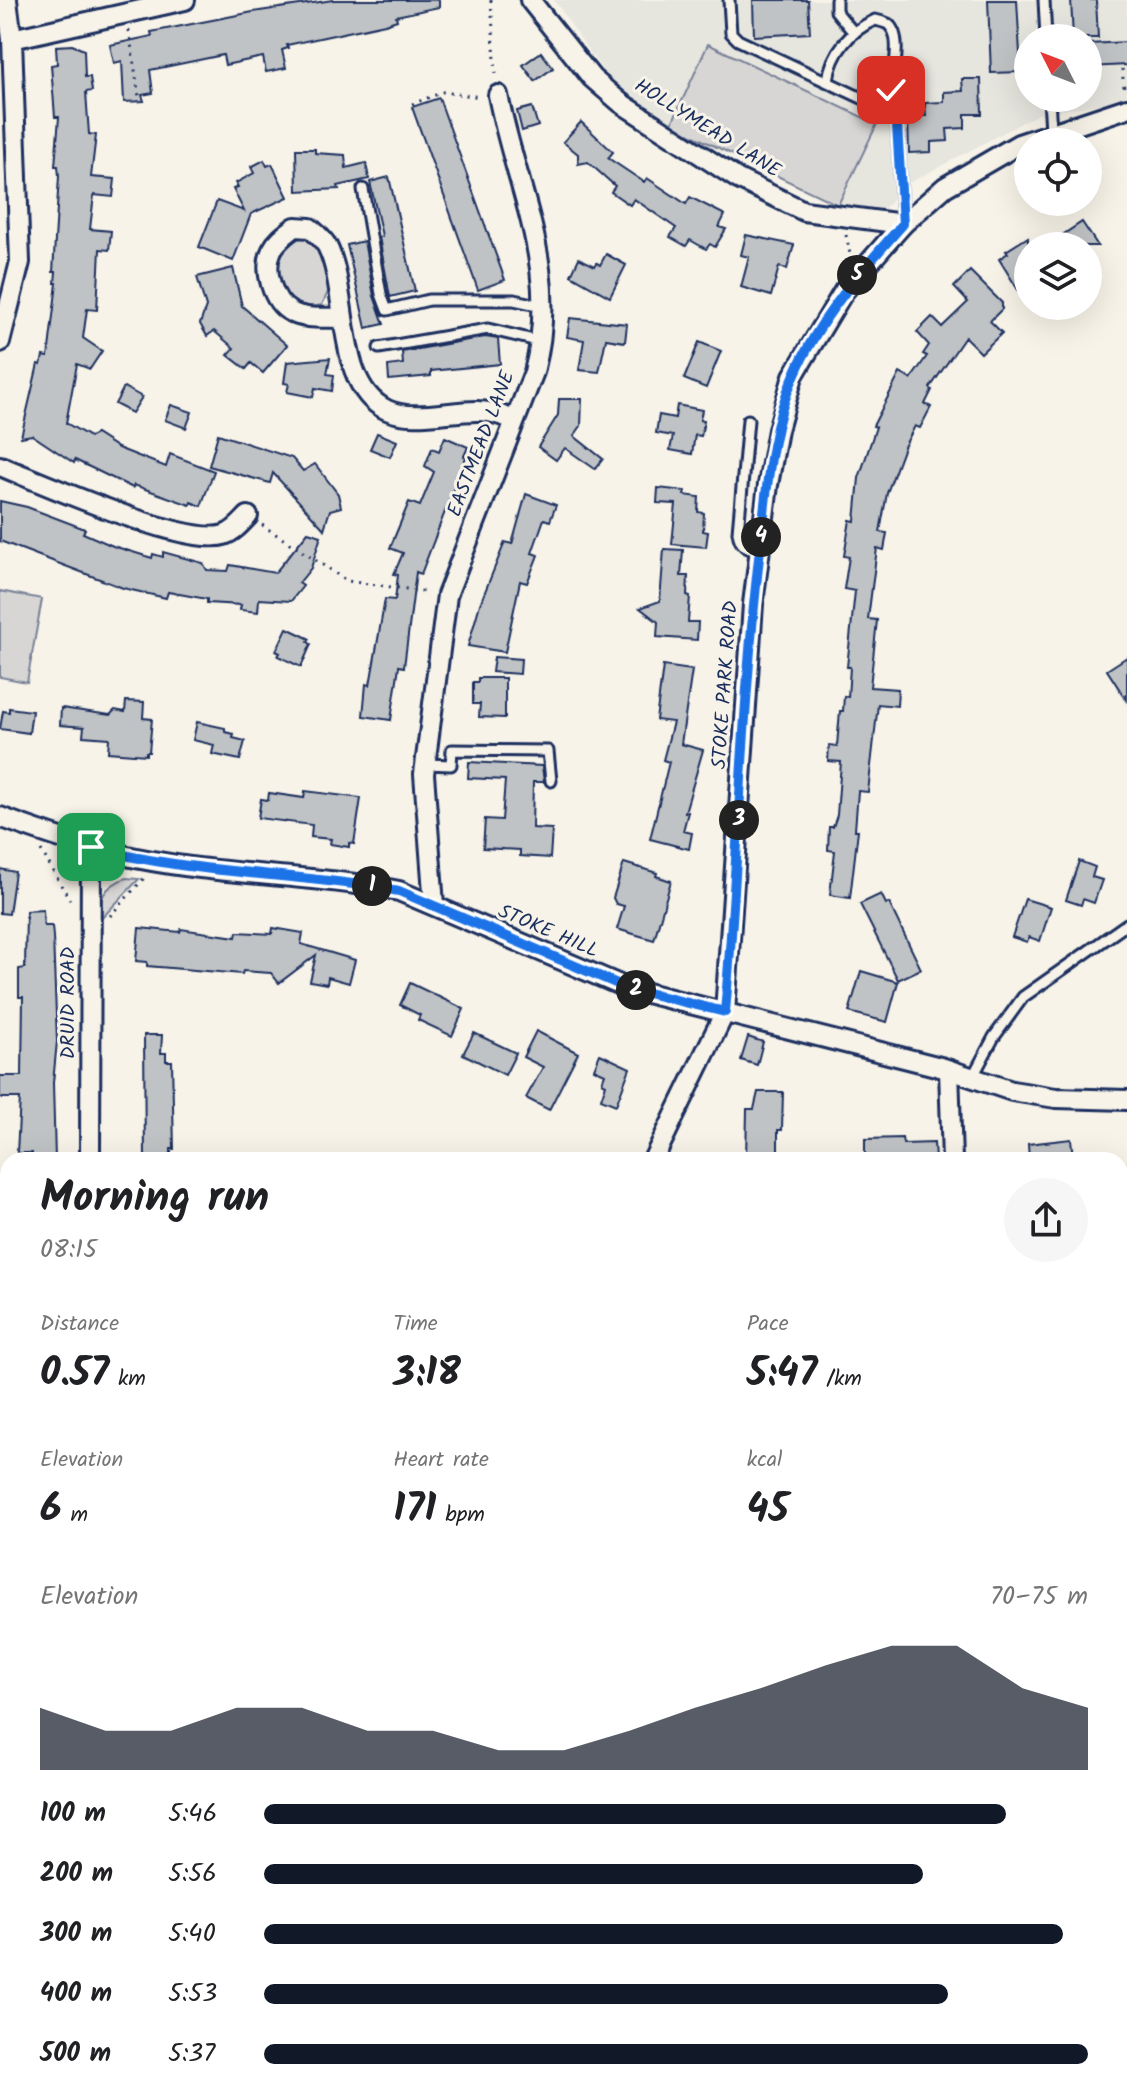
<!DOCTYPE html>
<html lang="en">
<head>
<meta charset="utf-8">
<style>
  body { margin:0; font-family:Kalam,sans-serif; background:#f6f6f6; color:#202124; height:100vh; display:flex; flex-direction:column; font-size:30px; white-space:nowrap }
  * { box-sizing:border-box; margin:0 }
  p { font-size:26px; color:#757577 }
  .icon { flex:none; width:44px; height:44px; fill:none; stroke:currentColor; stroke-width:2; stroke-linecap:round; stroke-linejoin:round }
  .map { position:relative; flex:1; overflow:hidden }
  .drawer { position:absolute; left:0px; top:1152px; width:1128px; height:948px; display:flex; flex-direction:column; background:#fff; border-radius:24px 24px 0 0; box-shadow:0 8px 32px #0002 }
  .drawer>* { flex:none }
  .needle { width:52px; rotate:312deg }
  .buttons { position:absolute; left:1014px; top:24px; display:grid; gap:16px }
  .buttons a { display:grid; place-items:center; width:88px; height:88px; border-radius:50%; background:#fff; box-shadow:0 8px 32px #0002; font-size:40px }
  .pin { position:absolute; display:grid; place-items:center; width:68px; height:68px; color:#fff; margin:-34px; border-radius:16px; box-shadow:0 4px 12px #0006 }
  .km { position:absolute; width:40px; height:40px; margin:-20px; border-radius:50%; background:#222; color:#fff; font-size:22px; line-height:40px; text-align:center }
  .round { display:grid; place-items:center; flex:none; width:84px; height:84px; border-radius:42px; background:#f6f6f6 }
  .overview { display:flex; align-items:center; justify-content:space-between; height:136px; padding:0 40px }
  h1 { font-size:44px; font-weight:700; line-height:60px }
  .metrics { display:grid; grid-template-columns:repeat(3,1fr); gap:12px; height:136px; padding:8px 40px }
  .metrics div { display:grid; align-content:center }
  .metrics b { font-size:40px; font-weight:700 }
  .metrics small { font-size:22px; font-weight:400 }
  .metrics p { font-size:22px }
  .chart { height:224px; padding:16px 40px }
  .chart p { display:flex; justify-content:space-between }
  .chart svg { width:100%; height:144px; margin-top:8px; fill:#111827; opacity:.7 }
  ul { padding:0 40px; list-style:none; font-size:26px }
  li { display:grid; grid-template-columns:128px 96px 1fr; align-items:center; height:60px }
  li i { height:20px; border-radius:10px; background:#111827 }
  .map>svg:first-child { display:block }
  .built { fill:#e6e5de; fill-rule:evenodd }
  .green { fill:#d7d6d4; stroke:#798299; stroke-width:2 }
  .building { fill:#c0c3c5; stroke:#1b2f5e; stroke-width:2 }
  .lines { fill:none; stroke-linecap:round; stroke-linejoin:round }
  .service-casing { stroke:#1b2f5e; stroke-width:15 }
  .minor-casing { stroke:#1b2f5e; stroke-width:24 }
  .path { stroke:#1b2f5e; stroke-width:3; stroke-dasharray:2 6; stroke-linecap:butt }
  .service { stroke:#f7f3e8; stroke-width:9 }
  .minor { stroke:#f7f3e8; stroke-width:18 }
  .route-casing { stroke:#fff; stroke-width:16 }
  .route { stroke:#1a73e8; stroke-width:10 }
  .labels { text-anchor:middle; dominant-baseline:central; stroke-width:6; stroke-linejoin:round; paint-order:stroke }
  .street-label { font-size:20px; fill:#1b2f5e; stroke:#f7f3e8 }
</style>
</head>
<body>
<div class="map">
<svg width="1127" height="2100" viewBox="0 0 1127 2100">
  <rect width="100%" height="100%" fill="#f7f3e8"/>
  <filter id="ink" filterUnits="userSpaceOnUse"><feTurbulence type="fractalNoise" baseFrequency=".0125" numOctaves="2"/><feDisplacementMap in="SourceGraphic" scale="16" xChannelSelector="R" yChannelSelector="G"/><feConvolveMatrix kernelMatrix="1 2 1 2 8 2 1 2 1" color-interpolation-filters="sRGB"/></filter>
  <g filter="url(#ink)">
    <path class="built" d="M554 0H1127V100L1038 114 907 184 883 210 838 205 670 128 611 83ZM1028 38H1088V98H1028Z"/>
    <g class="green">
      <polygon points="708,44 877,124 838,205 671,125"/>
      <path d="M302 237C325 243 326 267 331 286L322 305C278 317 258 253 302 237Z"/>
      <polygon points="0,591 42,599 27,682 0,677"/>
      <path d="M126 878 139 879 99 921C98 899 104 886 126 878Z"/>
    </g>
    <g class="building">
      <polygon points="333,0 439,0 439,7 396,16 397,20 385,24 287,45 288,48 282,50 286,68 266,72 263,57 225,65 223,55 150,70 153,93 142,95 144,101 124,102 122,61 114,63 110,45 152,36 151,32 253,12"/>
      <polygon points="753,0 808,0 810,33 754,36"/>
      <polygon points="988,0 1017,0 1021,72 991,73"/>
      <polygon points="1071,0 1096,0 1098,38 1073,38"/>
      <polygon points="1127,42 1127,65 1088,67 1088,44"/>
      <polygon points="72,45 84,50 85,77 90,77 92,91 86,92 89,134 96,135 91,177 115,179 113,197 94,195 90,229 111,231 109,250 100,249 97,310 87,309 83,338 102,351 90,369 77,364 66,423 90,437 96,434 118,448 166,467 170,454 214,471 201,506 191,502 190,505 134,485 133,488 75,460 74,463 32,435 21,437 38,364 41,365 43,356 48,357 57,283 55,283 56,272 53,272 59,176 58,166 55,166 59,117 55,117 51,65 57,64 56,46"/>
      <polygon points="541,52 553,68 535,81 523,65"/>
      <polygon points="962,79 981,79 982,114 965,114 965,128 947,129 948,141 931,142 931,152 909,153 908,116 926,116 925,103 944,102 944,92 963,91"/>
      <polygon points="439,98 505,280 478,290 412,107"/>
      <polygon points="532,107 538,126 522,131 517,111"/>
      <polygon points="581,122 613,152 608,158 644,182 647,178 686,204 690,197 725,215 719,227 726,229 715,247 710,244 706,249 690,240 686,246 670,237 676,228 634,199 630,205 611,192 615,186 588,162 578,164 578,154 563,142"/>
      <polygon points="296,149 315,149 315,153 345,155 346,168 366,163 369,179 338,186 339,189 297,191"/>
      <polygon points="264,160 267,166 272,164 288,197 251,214 233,261 199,247 217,201 244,211 233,189 238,187 236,183 254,173 251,167"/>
      <polygon points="389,177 415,291 390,297 379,237 382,236 370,182"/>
      <polygon points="1082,222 1098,246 1046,246"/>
      <polygon points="746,235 794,245 787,269 779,267 771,296 741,287 749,257 741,255"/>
      <polygon points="1028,237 1028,306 999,259 1008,253 1006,251"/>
      <polygon points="364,241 374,296 384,324 366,328 347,245"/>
      <polygon points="606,254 626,265 610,297 571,275 579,258 595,266 597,263 600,265"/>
      <polygon points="233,268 242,306 287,345 263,373 251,363 246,369 228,355 234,348 214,331 207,336 200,324 206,307 197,277"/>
      <polygon points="970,271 1002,303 1002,309 990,321 1002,333 981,353 965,337 930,388 932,390 925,404 931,407 920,428 915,426 904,447 887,493 880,532 887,533 884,550 877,548 868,619 877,620 870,687 898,689 897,706 878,704 868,792 858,791 855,830 858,830 850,898 830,895 835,851 828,850 829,827 833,827 837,815 841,762 828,761 829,745 837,746 840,711 843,711 844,696 848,697 850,667 847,667 855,591 844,589 849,557 844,556 850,520 855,521 859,478 876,427 873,426 900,373 911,379 927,356 923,354 929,345 917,332 932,317 942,327 968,302 954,287"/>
      <polygon points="570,318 627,324 625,342 606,339 599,372 579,370 584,340 567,337"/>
      <polygon points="485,337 498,339 500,364 431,371 431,376 389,380 388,366 403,364 402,352"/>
      <polygon points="699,342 721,351 706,388 684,379"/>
      <polygon points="330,358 327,374 334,375 332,391 315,388 313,397 287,392 289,384 284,383 287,362"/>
      <polygon points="124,387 142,397 132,413 115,404"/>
      <polygon points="559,399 582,399 581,426 574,436 603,459 595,469 565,448 556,460 538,447 558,415"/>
      <polygon points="171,405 192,412 186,428 165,420"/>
      <polygon points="677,405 702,410 700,420 704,421 701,436 695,435 692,454 670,450 673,436 656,433 659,415 675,418"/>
      <polygon points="377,433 397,441 390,457 370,449"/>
      <polygon points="218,434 292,458 303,471 315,464 338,494 341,507 330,510 324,529 273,473 270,483 209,466"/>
      <polygon points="445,437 468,447 464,456 466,457 421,574 416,572 404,667 399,666 391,720 363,716 366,684 370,685 385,599 395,600 398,575 394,574 403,553 390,548 409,502 420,506 434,472 425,466 432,448 439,451"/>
      <polygon points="658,488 685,491 684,495 699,497 698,512 704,513 703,531 708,532 706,547 672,544 676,504 657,503"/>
      <polygon points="526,494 556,505 550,521 544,519 532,553 538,555 527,583 520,581 505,652 468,646 480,604 505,542 512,544"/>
      <polygon points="0,501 27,507 85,529 83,533 113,546 152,558 153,554 163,557 163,552 203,563 207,570 228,571 230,565 275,573 308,532 321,536 311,568 299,583 303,586 291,601 259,599 258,612 240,610 241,605 207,603 207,599 168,592 166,598 123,588 0,541"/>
      <polygon points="664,549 683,550 681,576 688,576 687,595 690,596 688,622 698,622 697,640 657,637 658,622 640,608 660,601"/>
      <polygon points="287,628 310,639 308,642 311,644 301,667 278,656 280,653 276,651"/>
      <polygon points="494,657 521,659 520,674 492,672"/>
      <polygon points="1127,657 1127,701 1107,670"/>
      <polygon points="663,666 692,670 681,744 703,750 685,812 688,812 683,831 692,833 689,849 650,839 669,762 663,760 673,722 656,720"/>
      <polygon points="478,678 505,678 505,718 479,717 480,704 473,704 473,682 478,682"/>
      <polygon points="126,701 144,702 143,718 152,719 149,752 146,752 146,755 108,752 109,738 83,736 84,727 60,725 61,708 110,715 115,710 125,712"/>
      <polygon points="9,708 32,711 29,733 0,729 3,711 9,712"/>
      <polygon points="197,722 225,728 225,732 234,734 233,738 245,741 240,760 212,754 214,745 193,740"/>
      <polygon points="469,762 542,766 544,782 533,782 532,828 552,829 550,858 520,856 520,850 483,848 485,819 502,820 505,780 468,778"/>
      <polygon points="305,791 361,798 354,844 349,843 349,847 330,844 331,839 311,837 312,825 258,818 261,799 268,800 269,793 304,798"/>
      <polygon points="1079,861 1095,867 1092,877 1102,880 1094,903 1083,899 1081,905 1066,900"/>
      <polygon points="624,863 657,873 656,876 671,881 654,940 617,929 624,906 616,904 613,898"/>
      <polygon points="0,869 15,872 9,914 0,913"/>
      <polygon points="881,894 886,904 889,903 921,969 898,980 860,904"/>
      <polygon points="1025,899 1051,907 1040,941 1029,937 1027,942 1012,937"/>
      <polygon points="43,910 44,926 52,926 53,937 57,1041 53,1083 55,1160 32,1160 32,1153 17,1153 20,1098 0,1098 0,1076 22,1076 23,997 19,997 19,969 25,968 26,911"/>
      <polygon points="139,928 180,932 181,929 236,937 237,932 272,934 273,928 303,933 301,944 355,960 349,983 328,977 327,984 310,981 316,955 279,983 271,973 243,971 242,974 147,966 147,962 136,961"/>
      <polygon points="861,971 898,982 887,1022 849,1012"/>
      <polygon points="410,983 464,1009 452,1036 418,1020 420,1015 400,1005"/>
      <polygon points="536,1031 578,1053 549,1110 526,1098 543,1067 523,1057"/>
      <polygon points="474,1033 516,1053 505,1075 463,1054"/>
      <polygon points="144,1035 162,1035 161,1053 166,1053 166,1061 172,1061 174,1149 171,1149 171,1160 145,1160"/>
      <polygon points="748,1037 763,1042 757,1065 741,1060"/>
      <polygon points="600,1054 630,1068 616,1105 601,1099 606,1084 602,1082 605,1074 594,1069"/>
      <polygon points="758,1092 783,1092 782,1130 778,1130 778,1154 772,1154 772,1160 746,1160 747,1109 754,1109"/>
      <polygon points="902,1138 903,1144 934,1143 935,1160 865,1160 865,1139"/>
      <polygon points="1071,1139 1073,1157 1067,1160 1029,1160 1028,1144"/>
    </g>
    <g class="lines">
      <g class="service-casing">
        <g id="service">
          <polyline points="729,0 731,33 738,40 883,108 897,125 903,224"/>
          <polyline points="836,0 836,11 854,33"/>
          <polyline points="1044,0 1046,38"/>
          <path d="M828 80C832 52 850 31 875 20 880 21 884 22 888 24 906 38 890 91 883 108"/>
          <polyline points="1049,98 1051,131"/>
          <polyline points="363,189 381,294 387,310 429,300 514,300 542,306"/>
          <polyline points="379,348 488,329 542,342"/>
          <path d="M748 420 738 532C740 546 746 548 759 552"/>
          <polyline points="426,764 451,765 452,750 548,751 551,781"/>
          <polyline points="972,1078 994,1037 1023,997 1127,924"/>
          <polyline points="1120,1701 1127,1700"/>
        </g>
      </g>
      <g class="minor-casing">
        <g id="minor">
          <polyline points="530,0 592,78 621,103 738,179 804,211 903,224"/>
          <polyline points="12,39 185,0"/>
          <path d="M341 318C325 317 305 320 291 312 272 302 263 269 272 250 277 240 286 234 295 227L310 228C316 233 323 239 327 246 350 291 334 385 387 410 413 422 451 410 479 411 492 411 503 416 515 420"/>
          <polyline points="0,342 20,262 12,39 7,0"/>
          <path d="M0 466C43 483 185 547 224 535 234 532 241 523 248 516"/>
          <path d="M0 817C38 831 78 845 118 854 210 876 306 873 399 891L627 988 944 1068 1012 1091 1056 1098 1127 1100"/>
          <path d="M434 905 424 774 447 595 534 372C561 269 517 193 498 95"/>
          <polyline points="949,1070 952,1160"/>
          <polyline points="90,1160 91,847"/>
          <polyline points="653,1160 725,1012 753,604 768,485 778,430 793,376 844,291 903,224 945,187 1019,144 1127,108"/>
          <polyline points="1120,1357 1127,1355"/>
          <polyline points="0,1371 8,1370"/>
          <polyline points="0,1397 8,1396"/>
          <polyline points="1120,1548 1127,1549"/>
          <polyline points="0,1601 8,1599"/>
          <polyline points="1120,1655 1127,1656"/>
          <polyline points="531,2092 533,2100"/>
          <polyline points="456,2096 488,2100"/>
        </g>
      </g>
      <g class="path">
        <polyline points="491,0 496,75"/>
        <polyline points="129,30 139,97"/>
        <polyline points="1122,69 1124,88"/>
        <polyline points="412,104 443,92 481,97"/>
        <polyline points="846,235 850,254"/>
        <polyline points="262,525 347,581 428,592"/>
        <polyline points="41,850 71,902"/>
        <polyline points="110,916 145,877"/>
      </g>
      <use href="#service" class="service"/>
      <use href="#minor" class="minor"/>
    </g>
  </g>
  <g class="lines" filter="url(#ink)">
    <g class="route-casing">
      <path id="route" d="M91 847C192 875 297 872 399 891L627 988 725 1012C739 856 742 697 761 541 767 487 771 426 794 376 819 318 862 270 903 224L897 125 883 108 891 90"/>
    </g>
    <use href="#route" class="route"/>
  </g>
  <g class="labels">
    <g class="street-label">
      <text transform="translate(707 129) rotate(32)">HOLLYMEAD LANE</text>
      <text transform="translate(482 444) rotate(-69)">EASTMEAD LANE</text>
      <text transform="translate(726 685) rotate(-86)">STOKE PARK ROAD</text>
      <text transform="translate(548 932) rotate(23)">STOKE HILL</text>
      <text transform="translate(69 1003) rotate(-90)">DRUID ROAD</text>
    </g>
  </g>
</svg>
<div class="buttons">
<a><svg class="needle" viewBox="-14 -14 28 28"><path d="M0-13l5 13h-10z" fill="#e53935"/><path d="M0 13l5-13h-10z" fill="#757577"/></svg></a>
<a><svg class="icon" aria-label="locate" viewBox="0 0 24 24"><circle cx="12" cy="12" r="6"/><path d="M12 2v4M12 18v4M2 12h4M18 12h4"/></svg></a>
<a><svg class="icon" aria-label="layers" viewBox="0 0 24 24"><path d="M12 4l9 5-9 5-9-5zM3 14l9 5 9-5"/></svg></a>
</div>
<div class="pin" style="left:91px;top:847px;background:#1e9e55"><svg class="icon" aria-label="arrive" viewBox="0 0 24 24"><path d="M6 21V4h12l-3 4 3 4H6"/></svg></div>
<div class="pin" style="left:891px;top:90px;background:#d93025"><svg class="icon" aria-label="check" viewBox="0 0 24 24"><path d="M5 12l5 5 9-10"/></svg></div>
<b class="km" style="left:372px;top:886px">1</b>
<b class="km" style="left:636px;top:990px">2</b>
<b class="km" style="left:739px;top:820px">3</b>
<b class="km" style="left:761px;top:537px">4</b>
<b class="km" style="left:857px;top:275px">5</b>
<section class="drawer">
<div class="overview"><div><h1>Morning run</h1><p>08:15</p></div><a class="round"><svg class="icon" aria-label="share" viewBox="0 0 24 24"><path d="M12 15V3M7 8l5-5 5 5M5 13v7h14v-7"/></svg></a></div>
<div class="metrics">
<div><p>Distance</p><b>0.57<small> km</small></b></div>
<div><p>Time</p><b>3:18</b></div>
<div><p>Pace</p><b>5:47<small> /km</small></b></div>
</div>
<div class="metrics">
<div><p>Elevation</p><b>6<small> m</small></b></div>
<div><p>Heart rate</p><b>171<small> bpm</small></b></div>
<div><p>kcal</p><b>45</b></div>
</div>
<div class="chart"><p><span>Elevation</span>70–75 m</p>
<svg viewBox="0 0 160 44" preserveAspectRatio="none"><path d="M0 44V25L10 32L20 32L30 25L40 25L50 32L60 32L70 38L80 38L90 32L100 25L110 19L120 12L130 6L140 6L150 19L160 25V44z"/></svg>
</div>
<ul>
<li><b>100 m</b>5:46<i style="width:90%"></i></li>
<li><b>200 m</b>5:56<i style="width:80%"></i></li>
<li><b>300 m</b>5:40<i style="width:97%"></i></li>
<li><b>400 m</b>5:53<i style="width:83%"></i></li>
<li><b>500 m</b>5:37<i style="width:100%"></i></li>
</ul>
</section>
</div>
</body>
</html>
